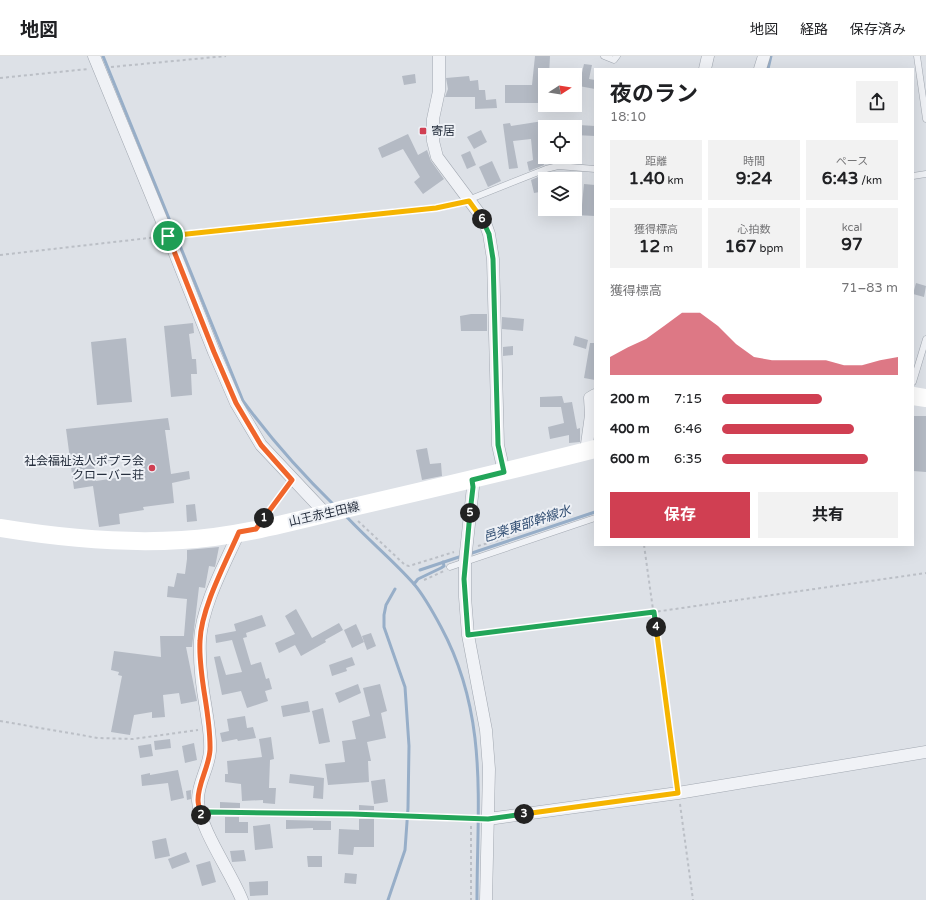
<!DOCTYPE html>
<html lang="ja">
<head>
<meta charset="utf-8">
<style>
  body { margin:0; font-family:"Varela Round","Noto Sans JP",sans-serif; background:#f2f2f2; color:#202124; height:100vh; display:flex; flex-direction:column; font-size:15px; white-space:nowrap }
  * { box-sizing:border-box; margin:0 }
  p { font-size:13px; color:#757577 }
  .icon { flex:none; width:22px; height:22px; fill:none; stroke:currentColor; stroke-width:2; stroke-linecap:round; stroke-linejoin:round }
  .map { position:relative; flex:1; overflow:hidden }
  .sheet { position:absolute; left:594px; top:12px; width:320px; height:478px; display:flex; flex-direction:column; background:#fff; border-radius:0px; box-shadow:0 4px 16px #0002 }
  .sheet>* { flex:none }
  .needle { width:26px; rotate:78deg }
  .fabs { position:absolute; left:538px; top:12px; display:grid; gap:8px }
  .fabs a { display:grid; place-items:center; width:44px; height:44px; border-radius:0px; background:#fff; box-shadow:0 4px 16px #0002; font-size:20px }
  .pin { position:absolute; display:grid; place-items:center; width:34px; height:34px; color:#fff; margin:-17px; border:2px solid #fff; border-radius:50%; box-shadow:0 1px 4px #0007 }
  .km { position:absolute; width:20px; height:20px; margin:-10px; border-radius:50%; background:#222; color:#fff; font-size:11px; line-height:20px; text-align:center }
  .round { display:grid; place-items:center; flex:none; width:42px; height:42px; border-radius:0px; background:#f2f2f2 }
  .head { display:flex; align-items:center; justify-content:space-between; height:68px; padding:0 16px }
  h1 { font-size:22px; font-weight:700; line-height:30px }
  .metrics { display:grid; grid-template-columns:repeat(3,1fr); gap:6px; height:68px; padding:4px 16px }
  .metrics div { display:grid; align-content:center; border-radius:0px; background:#f2f2f2; text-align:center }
  .metrics b { font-size:17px; font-weight:700 }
  .metrics small { font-size:11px; font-weight:400 }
  .metrics p { font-size:11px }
  .chart { height:112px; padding:8px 16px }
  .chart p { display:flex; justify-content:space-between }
  .chart svg { width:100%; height:72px; margin-top:4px; fill:#d03f52; opacity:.7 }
  .action { display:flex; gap:8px; margin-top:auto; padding:8px 16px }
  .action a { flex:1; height:46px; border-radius:0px; background:#d03f52; color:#fff; font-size:16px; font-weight:700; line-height:46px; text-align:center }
  .action a+a { background:#f2f2f2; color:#202124 }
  ul { padding:0 16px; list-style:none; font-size:13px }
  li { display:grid; grid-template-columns:64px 48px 1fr; align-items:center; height:30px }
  li i { height:10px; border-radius:5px; background:#d03f52 }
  header { display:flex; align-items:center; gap:24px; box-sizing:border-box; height:56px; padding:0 20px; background:#fff; border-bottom:1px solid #e0e0e0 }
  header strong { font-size:19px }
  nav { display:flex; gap:22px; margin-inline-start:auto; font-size:14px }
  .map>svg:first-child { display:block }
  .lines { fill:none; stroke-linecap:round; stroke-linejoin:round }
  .stream { stroke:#97aec8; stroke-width:3 }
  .building { fill:#b4bac4; fill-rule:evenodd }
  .lane-casing { stroke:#a2a8b1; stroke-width:7 }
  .street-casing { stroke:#a2a8b1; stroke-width:13 }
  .path { stroke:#bbbfc6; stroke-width:2; stroke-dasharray:3 3; stroke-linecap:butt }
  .lane { stroke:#f0f2f6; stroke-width:6 }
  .street { stroke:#f0f2f6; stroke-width:12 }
  .secondary { stroke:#fff; stroke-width:18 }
  .split-1-casing { stroke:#fff; stroke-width:8 }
  .split-2-casing { stroke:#fff; stroke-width:8 }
  .split-3-casing { stroke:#fff; stroke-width:8 }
  .split-4-casing { stroke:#fff; stroke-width:8 }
  .split-5-casing { stroke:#fff; stroke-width:8 }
  .split-6-casing { stroke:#fff; stroke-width:8 }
  .split-7-casing { stroke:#fff; stroke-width:8 }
  .split-1 { stroke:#f0652b; stroke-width:5 }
  .split-2 { stroke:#f0652b; stroke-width:5 }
  .split-3 { stroke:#22a559; stroke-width:5 }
  .split-4 { stroke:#f5b400; stroke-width:5 }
  .split-5 { stroke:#22a559; stroke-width:5 }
  .split-6 { stroke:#22a559; stroke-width:5 }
  .split-7 { stroke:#f5b400; stroke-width:5 }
  .poi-dot { fill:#d03f52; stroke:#edf0f5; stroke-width:1.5 }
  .labels { text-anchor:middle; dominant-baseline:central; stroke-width:4; stroke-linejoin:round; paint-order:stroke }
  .poi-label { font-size:12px; fill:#262f3e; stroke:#edf0f5; text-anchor:start }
  .street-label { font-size:12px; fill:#262f3e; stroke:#edf0f5 }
  .water-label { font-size:13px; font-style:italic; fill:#304d72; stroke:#edf0f5 }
</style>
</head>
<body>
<header>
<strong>地図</strong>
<nav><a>地図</a><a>経路</a><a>保存済み</a></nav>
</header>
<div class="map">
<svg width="926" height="844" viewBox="0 0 926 844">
  <rect width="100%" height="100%" fill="#dde1e7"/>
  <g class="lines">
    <g class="stream">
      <path d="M103 0 243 345C271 383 300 416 334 449"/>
      <polyline points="768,13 771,0"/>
      <path d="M345 459C367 483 393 504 414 528 425 541 433 556 441 571 489 660 477 747 477 844"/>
      <polyline points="469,498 595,456"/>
      <polyline points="420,514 462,500"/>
      <polyline points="414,528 418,523 441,512 444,510 443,506"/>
      <polyline points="388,844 405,794 408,752 409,690 405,631 384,571 384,559 386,549 395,533"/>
    </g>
  </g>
  <g class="building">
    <polygon points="535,0 550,0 549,19 545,19 545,47 505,47 505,29 532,29"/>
    <polygon points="584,8 592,9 589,23 595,24 595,33 579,30"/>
    <polygon points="415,18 416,27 404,29 402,20"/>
    <polygon points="469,20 470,25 478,24 479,34 485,34 486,44 496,43 497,52 475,53 475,41 445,41 448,33 446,22"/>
    <polygon points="543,65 544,75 540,75 541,91 540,91 544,109 529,115 527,106 533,104 531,83 513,85 518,112 509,113 503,68 510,67 511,70"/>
    <polygon points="579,69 595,70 595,80 575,79 575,70"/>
    <polygon points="481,74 487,86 474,93 467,81"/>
    <polygon points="408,78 418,99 427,94 431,105 444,123 423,138 414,126 420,121 403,93 382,102 378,92"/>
    <polygon points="470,95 476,109 467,113 461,99"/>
    <polygon points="492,105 501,125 488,131 479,111"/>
    <polygon points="545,118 545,135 534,137 531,124"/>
    <polygon points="584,128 595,129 595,160 576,159 577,148 582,149"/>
    <polygon points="916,227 926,230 924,241 913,238"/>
    <polygon points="471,258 487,258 487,275 461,275 460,260"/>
    <polygon points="502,261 524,263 523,275 502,273"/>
    <polygon points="193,267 194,277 189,278 192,303 196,303 197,318 191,318 192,339 171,341 164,270"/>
    <polygon points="575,280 588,284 586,293 573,289"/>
    <polygon points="126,282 132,346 97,349 91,286"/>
    <polygon points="590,287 595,287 595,324 584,322"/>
    <polygon points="513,290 513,299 503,300 503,291"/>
    <polygon points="562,340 564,347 572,346 577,373 580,372 580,386 569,387 569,379 550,383 548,371 564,367 561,351 540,351 540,341"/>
    <polygon points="914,360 926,360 926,416 913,415"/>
    <path d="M168 362 170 374H165L171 418 189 415 190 423 172 427 174 447 143 451 144 454 119 458 120 468 99 471 93 430 74 433 66 373ZM133 402 135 419 96 425 94 407Z"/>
    <polygon points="427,392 430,408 441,407 442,420 422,424 416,394"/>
    <polygon points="195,448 197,465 187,466 186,449"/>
    <polygon points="219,491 215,511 209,510 205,532 199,531 192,591 186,591 197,645 181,648 179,637 163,639 165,661 152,662 152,656 134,659 130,679 111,676 122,620 118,619 119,616 111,614 114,595 161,601 160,580 184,580 187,543 167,541 168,530 174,531 177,517 185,518 187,503 187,494"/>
    <polygon points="296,553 312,582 339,567 343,574 325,584 326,586 301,600 295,589 279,597 275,587 295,578 285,560"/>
    <polygon points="262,559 266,570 246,577 247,581 243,582 251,609 261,606 266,623 269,622 272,633 265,635 268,645 247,652 241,635 222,639 214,601 220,600 226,619 242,616 232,584 216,587 215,579 236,575 234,568"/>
    <polygon points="356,568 364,586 352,592 344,574"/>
    <polygon points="371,577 376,590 367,594 362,580"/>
    <polygon points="352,601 355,609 346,612 347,615 332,620 329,609"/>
    <polygon points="358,628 361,637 339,647 335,637"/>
    <polygon points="380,628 387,655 381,657 386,682 367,686 371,705 368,705 369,726 328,729 325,708 345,706 342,685 356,683 352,665 370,660 363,632"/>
    <polygon points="308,645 310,656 283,661 281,650"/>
    <polygon points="323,652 330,686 319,688 312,655"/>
    <polygon points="245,660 247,672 253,671 256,682 238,685 237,683 222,686 220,677 229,675 227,663"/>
    <polygon points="271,681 274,703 270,704 269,732 276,732 275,748 263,747 263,744 242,745 241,728 225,726 225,718 228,718 227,705 262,701 259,683"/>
    <polygon points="170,683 171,692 155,694 154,685"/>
    <polygon points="194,687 197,704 185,707 182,690"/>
    <polygon points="151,688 153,700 140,702 138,690"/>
    <polygon points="178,714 184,742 171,745 168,727 142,730 141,719 150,717 150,719"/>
    <polygon points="290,718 324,722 323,743 313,742 314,730 289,727"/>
    <polygon points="385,723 388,746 374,748 371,725"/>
    <polygon points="191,734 191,743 187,744 186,735"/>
    <polygon points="220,746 240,747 240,752 220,752"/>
    <polygon points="359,749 374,750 374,754 359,754"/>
    <polygon points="225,761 239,761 239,766 248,766 248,777 225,777"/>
    <polygon points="359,763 374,763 374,791 354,791 353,799 338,798 339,773 359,774"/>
    <polygon points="286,764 331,765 331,774 313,774 313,772 286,773"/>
    <polygon points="270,768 273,792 255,794 253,770"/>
    <polygon points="166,782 170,800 155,803 152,785"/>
    <polygon points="244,794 246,805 232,806 230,795"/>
    <polygon points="186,796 190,806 172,813 168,803"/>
    <polygon points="307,800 322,800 322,811 308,811"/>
    <polygon points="210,805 216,826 202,830 196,809"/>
    <polygon points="345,817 357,818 356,828 344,827"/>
    <polygon points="268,825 268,839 250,840 249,826"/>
  </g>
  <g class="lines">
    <g class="lane-casing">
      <g id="lane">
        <polyline points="604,0 614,4 617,0"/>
        <polyline points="917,0 926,63"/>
        <polyline points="913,120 926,118"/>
        <polyline points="168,180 436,152 469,145 473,142 546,113 558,110 595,113"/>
        <polyline points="913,326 926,283"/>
        <polyline points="450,511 595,462"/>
        <polyline points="202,759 209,756 352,758 488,763"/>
      </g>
    </g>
    <g class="street-casing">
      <g id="street">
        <polyline points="94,0 168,180 214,296 236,347 261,389 326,458"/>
        <polyline points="439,0 439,35 433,63 433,85 437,101 484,164 489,178 493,203 498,389 504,416"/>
        <polyline points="705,13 708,0"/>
        <polyline points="760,13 764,0"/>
        <polyline points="586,395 591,359 590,342 595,339"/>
        <polyline points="472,424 473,431 465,505 465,541 468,579 486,674 489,713 486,844"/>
        <path d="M239 476C225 508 202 549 200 584 199 606 202 631 206 653 208 667 211 681 210 695 209 712 197 728 198 745 200 774 231 816 242 844"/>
        <polyline points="488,763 678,737 926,696"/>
      </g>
    </g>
    <g class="path">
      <polyline points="111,11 226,0"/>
      <polyline points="0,22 88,13"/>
      <polyline points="0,199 158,181"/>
      <polyline points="268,457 287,432"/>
      <polyline points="358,465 405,509 409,510 454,496"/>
      <polyline points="644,489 677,726"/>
      <polyline points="478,490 512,480"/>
      <polyline points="424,524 444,515"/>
      <polyline points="479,577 654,556 926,517"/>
      <polyline points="0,665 98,682 133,683 198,674"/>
      <polyline points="680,748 693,844"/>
      <polyline points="471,770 471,844"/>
    </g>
    <use href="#lane" class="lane"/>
    <use href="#street" class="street"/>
    <g class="secondary">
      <polyline points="913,340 926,342"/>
      <path d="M0 472C61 482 120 488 182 484 238 481 295 465 349 452 431 433 513 414 595 393"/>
    </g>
  </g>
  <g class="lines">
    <g class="split-1-casing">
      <polyline id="split-1" points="168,180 214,296 236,347 261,389 292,424 264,462"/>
    </g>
    <g class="split-2-casing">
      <path id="split-2" d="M201 759C200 754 198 749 198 744 198 727 209 711 210 694 211 657 198 621 200 585 201 552 226 506 239 476L256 473 264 462"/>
    </g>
    <g class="split-3-casing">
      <polyline id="split-3" points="201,759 209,756 352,758 488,763 524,758"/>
    </g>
    <g class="split-4-casing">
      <polyline id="split-4" points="524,758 678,737 656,571"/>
    </g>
    <g class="split-5-casing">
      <polyline id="split-5" points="470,457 464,523 468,579 654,556 656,571"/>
    </g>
    <g class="split-6-casing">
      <polyline id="split-6" points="470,457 473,431 472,424 504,416 498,389 493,203 489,178 482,163"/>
    </g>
    <g class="split-7-casing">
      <polyline id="split-7" points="168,180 436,152 469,145 482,163"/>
    </g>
    <use href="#split-1" class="split-1"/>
    <use href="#split-2" class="split-2"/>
    <use href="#split-3" class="split-3"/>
    <use href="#split-4" class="split-4"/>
    <use href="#split-5" class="split-5"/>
    <use href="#split-6" class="split-6"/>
    <use href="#split-7" class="split-7"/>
  </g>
  <g class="poi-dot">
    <rect x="419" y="71" width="8" height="8" rx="2"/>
    <circle cx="152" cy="412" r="4"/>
  </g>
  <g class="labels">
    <g class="poi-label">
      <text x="431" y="75">寄居</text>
      <text x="144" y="405" text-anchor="end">社会福祉法人ポプラ会<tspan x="144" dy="14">クローバー荘</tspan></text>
    </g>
    <g class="street-label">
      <text transform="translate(324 458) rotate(-13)">山王赤生田線</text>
    </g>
    <g class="water-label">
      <text transform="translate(527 468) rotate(-18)">邑楽東部幹線水</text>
    </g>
  </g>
</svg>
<div class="fabs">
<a><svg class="needle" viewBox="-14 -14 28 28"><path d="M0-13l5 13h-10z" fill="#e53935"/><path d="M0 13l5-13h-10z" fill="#757577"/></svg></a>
<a><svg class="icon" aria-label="locate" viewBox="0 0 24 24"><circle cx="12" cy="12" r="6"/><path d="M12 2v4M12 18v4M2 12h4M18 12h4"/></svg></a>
<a><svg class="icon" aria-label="layers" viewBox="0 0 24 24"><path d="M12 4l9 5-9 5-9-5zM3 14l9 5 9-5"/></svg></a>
</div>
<div class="pin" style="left:168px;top:180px;background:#1e9e55"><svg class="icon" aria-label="arrive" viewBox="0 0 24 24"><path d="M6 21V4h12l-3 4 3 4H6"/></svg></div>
<b class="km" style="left:264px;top:462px">1</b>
<b class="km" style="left:201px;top:759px">2</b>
<b class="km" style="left:524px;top:758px">3</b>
<b class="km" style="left:656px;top:571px">4</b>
<b class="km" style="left:470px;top:457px">5</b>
<b class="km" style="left:482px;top:163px">6</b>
<section class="sheet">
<div class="head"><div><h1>夜のラン</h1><p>18:10</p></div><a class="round"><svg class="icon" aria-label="share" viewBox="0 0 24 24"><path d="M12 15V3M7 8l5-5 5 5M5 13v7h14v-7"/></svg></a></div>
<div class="metrics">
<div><p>距離</p><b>1.40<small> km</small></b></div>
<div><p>時間</p><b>9:24</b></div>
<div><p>ペース</p><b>6:43<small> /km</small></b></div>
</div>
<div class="metrics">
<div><p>獲得標高</p><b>12<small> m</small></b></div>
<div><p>心拍数</p><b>167<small> bpm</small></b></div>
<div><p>kcal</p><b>97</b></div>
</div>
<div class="chart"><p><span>獲得標高</span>71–83 m</p>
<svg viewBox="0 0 160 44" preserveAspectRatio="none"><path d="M0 44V33L10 27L20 22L30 14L40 6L50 6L60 14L70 25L80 33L90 35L100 35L110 35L120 35L130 38L140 38L150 35L160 33V44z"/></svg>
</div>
<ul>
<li><b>200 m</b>7:15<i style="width:57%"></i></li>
<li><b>400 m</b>6:46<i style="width:75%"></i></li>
<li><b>600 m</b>6:35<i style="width:83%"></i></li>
</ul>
<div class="action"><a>保存</a><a>共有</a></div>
</section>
</div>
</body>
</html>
